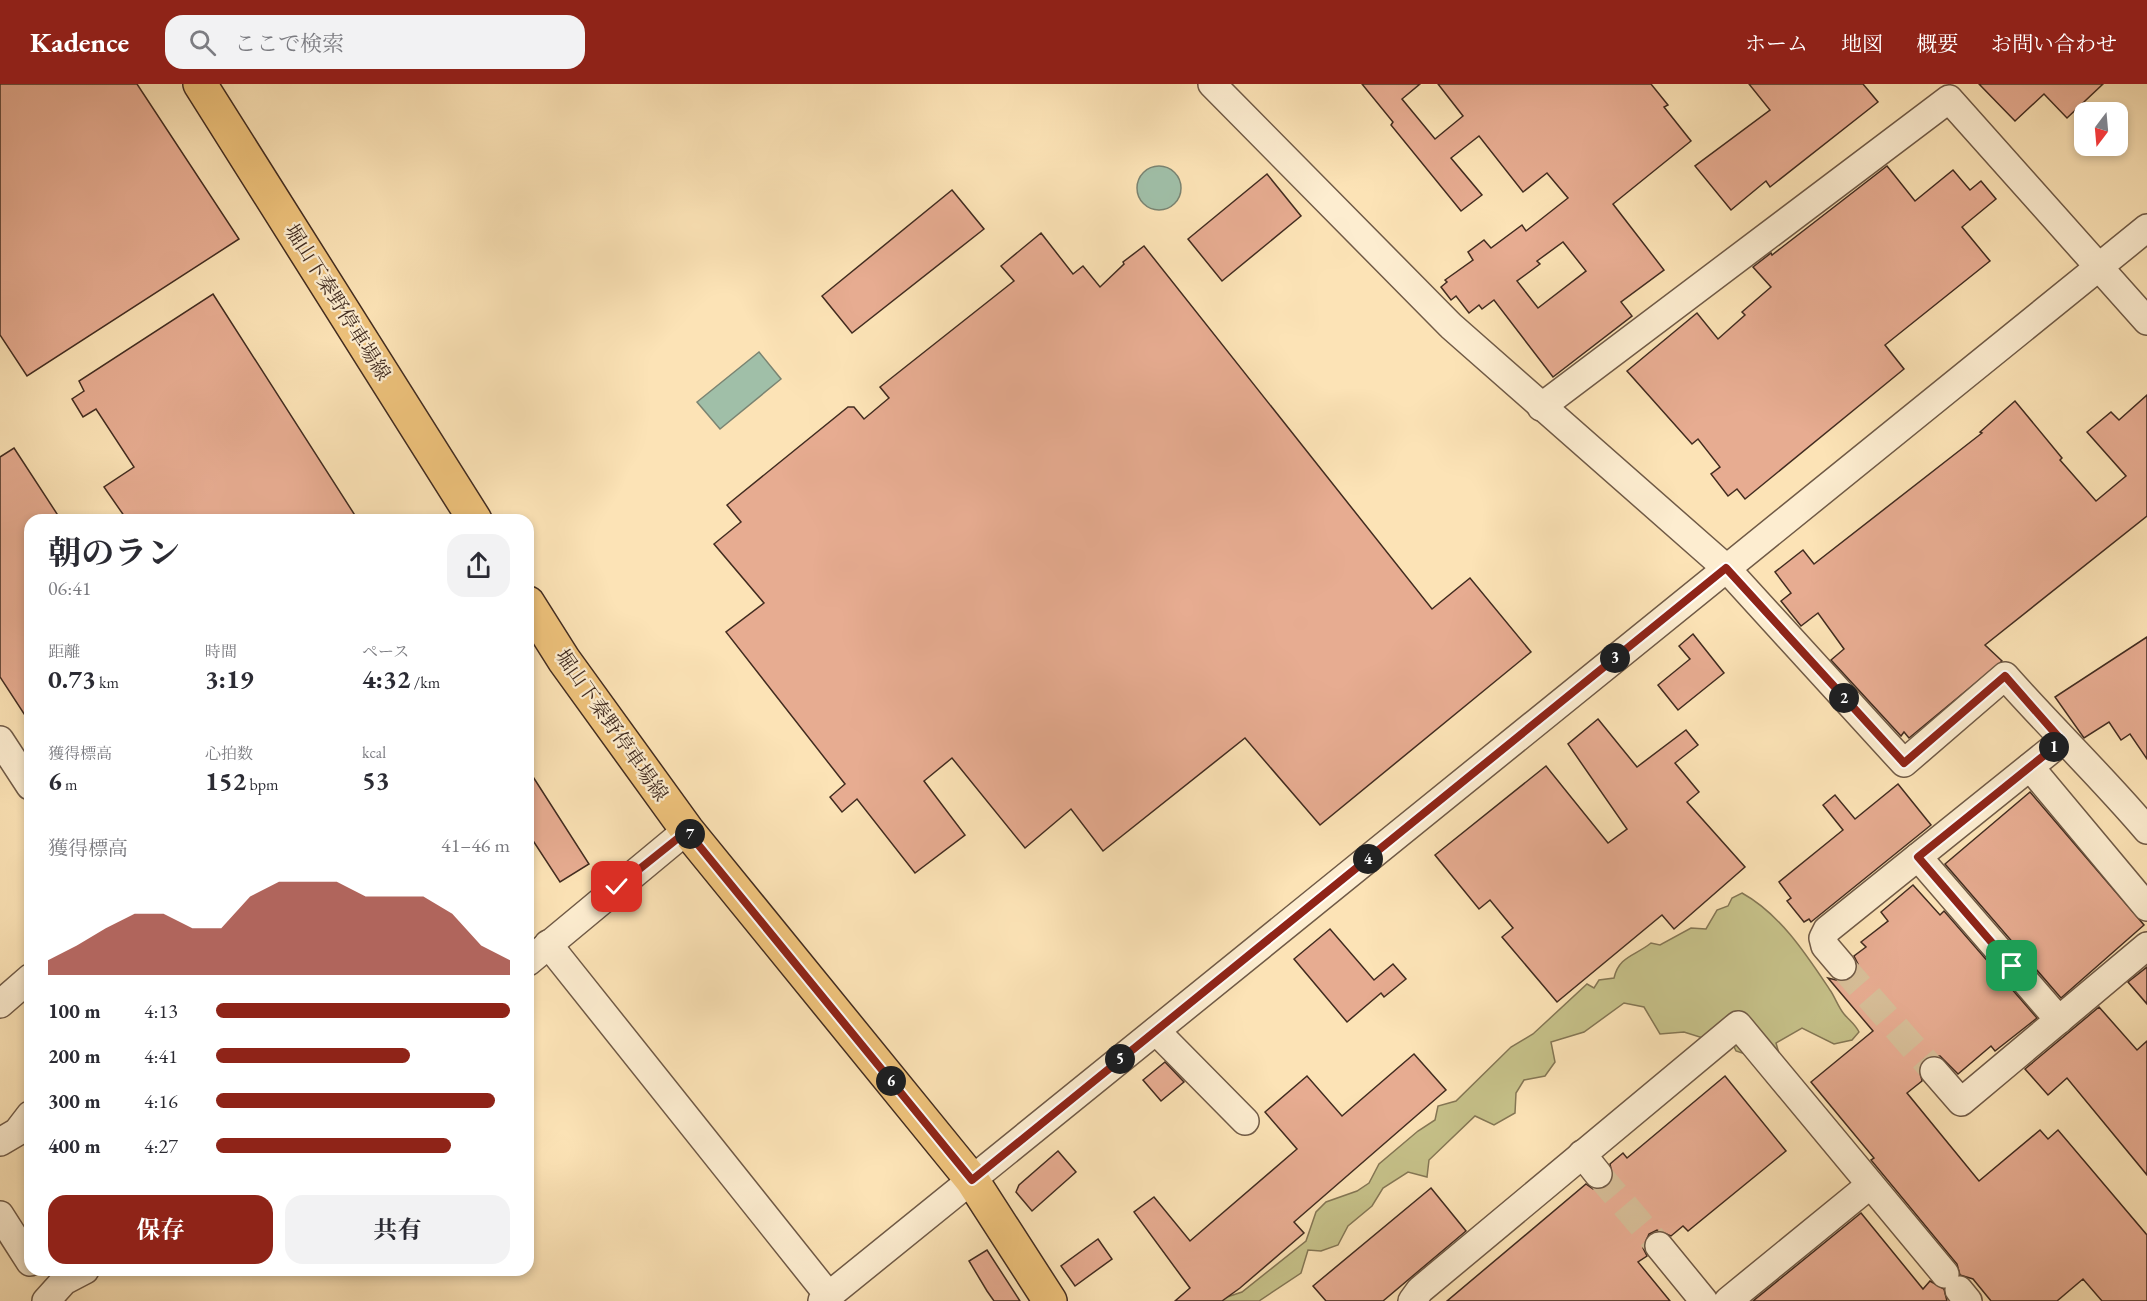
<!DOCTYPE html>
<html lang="ja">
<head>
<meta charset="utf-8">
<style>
  body { margin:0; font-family:"EB Garamond","Noto Serif JP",serif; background:#f2f2f3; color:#2b2b33; height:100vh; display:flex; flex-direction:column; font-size:22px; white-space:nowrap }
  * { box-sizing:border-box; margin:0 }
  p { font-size:20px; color:#7c7c81 }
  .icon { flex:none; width:33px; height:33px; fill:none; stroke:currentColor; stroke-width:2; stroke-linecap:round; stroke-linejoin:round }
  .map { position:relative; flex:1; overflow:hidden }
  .drawer { position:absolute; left:24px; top:430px; width:510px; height:762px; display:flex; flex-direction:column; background:#fff; border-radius:18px; box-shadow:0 3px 9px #0003 }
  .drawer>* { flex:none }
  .needle { width:39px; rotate:196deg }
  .controls { position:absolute; left:2074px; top:18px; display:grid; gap:12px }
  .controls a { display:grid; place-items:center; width:54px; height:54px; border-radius:12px; background:#fff; box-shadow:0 3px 9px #0003; font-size:30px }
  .pin { position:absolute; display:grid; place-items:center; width:51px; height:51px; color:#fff; margin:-26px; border-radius:12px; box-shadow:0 3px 9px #0006 }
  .km { position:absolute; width:30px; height:30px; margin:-15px; border-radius:50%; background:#222; color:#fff; font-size:16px; line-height:30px; text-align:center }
  .round { display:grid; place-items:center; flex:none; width:63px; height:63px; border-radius:18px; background:#f2f2f3 }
  .head { display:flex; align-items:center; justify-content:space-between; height:102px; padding:0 24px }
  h1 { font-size:33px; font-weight:700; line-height:45px }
  .stats { display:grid; grid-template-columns:repeat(3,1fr); gap:9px; height:102px; padding:6px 24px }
  .stats div { display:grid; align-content:center }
  .stats b { font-size:26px; font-weight:700 }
  .stats small { font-size:16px; font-weight:400 }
  .stats p { font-size:16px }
  .chart { height:168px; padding:12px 24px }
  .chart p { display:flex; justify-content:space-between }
  .chart svg { width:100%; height:108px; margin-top:6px; fill:#8f2418; opacity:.7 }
  .button { display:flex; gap:12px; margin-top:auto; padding:12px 24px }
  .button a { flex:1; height:69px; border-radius:18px; background:#8f2418; color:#fff; font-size:24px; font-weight:700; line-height:69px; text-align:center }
  .button a+a { background:#f2f2f3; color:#2b2b33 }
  ul { padding:0 24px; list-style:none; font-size:20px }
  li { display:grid; grid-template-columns:96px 72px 1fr; align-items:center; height:45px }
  li i { height:15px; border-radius:8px; background:#8f2418 }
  header { display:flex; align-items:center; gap:36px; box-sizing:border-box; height:84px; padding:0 30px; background:#8f2418; color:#fff }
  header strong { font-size:28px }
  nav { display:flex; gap:33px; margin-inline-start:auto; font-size:21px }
  .search { width:420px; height:54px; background:#f2f2f3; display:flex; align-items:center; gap:15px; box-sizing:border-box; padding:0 21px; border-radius:18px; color:#7c7c81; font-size:22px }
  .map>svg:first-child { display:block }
  .green { fill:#c6c189; stroke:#847654; stroke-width:1.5 }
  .water { fill:#a0bfa8; stroke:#7a8472; stroke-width:1.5 }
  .building { fill:#e7ac91; stroke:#422c20; stroke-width:1.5; fill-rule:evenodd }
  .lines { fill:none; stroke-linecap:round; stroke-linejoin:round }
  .minor-tunnel { stroke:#d7be98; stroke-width:27; stroke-dasharray:27 14; stroke-linecap:butt }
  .minor-casing { stroke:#705a46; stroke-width:30 }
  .major-casing { stroke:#422c20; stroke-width:36 }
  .minor { stroke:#fdedd0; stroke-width:27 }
  .major { stroke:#eec27b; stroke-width:33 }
  .route-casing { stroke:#fff; stroke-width:12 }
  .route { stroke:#8f2418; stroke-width:8 }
  .labels { text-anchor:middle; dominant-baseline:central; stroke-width:4.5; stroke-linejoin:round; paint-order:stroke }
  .street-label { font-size:20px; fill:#422c20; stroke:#fdedd0 }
</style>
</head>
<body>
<header>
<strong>Kadence</strong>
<div class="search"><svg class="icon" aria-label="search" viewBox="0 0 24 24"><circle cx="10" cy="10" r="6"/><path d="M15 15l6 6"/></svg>ここで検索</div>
<nav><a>ホーム</a><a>地図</a><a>概要</a><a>お問い合わせ</a></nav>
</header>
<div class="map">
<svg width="2147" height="1217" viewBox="0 0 2147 1217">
  <rect width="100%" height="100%" fill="#fce3b6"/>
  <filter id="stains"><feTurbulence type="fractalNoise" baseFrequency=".00333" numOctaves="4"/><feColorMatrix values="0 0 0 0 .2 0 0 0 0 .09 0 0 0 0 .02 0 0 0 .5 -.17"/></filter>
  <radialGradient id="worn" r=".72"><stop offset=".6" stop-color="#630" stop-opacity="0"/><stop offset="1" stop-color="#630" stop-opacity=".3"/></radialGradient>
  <path class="green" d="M1742 809C1780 830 1806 870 1830 906 1835 913 1838 923 1844 930 1850 937 1855 940 1859 948L1852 956 1834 960 1802 944 1776 959 1780 973 1757 974 1736 967 1727 948 1706 955 1684 948 1660 950 1644 923 1624 919 1584 948 1551 958 1555 978 1545 992 1524 996 1516 1009 1515 1029 1494 1041 1475 1032 1429 1076 1427 1093 1408 1088 1383 1104 1372 1122 1348 1142 1338 1161 1321 1167 1308 1166 1301 1189 1259 1217H1215L1242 1208 1306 1157 1316 1128 1326 1118 1357 1107 1369 1099 1379 1080 1418 1047 1435 1036 1438 1022 1456 1017 1511 963 1533 950 1587 900 1594 904 1599 896 1614 894C1619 872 1635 872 1651 859L1660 861 1691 844 1706 845 1717 826 1728 822 1732 814Z"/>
  <g class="water">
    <circle cx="1159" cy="104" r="22"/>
    <polygon points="759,268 781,295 720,345 697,318"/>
  </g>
  <g class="building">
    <polygon points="0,0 137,0 239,155 27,292 0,251"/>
    <path d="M1362 0H1420L1402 15 1435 55 1463 32 1438 0H1651L1668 21 1664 23 1691 57 1613 120 1664 186 1621 218 1632 232 1553 293 1494 216 1482 225 1479 221 1469 229 1456 212 1451 216 1441 203 1447 198 1445 196 1473 176 1468 168 1484 156 1491 164 1522 141 1526 147 1568 114 1547 89 1523 108 1479 52 1451 74 1482 111 1461 127 1391 41 1393 38ZM1563 158 1586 187 1538 224 1517 197 1540 180 1537 177Z"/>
    <polygon points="1749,0 1863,0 1878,18 1770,103 1766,97 1731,126 1695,82 1770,26"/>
    <polygon points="1979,0 2103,0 2067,34 2044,10 2015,37"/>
    <polygon points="1887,82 1915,117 1953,86 1970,106 1981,97 1996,115 1962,143 1990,177 1885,261 1904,285 1745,415 1737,405 1728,412 1711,390 1720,383 1698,355 1692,360 1627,287 1697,229 1718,255 1745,231 1742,228 1771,203 1753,183 1771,169 1772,171"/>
    <polygon points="1267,90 1301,132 1222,197 1188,155"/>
    <polygon points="952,106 984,145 852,249 822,212"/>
    <polygon points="1041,149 1073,190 1083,182 1100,203 1124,180 1123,178 1144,162 1432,525 1470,494 1531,568 1320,741 1245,654 1103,767 1071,725 1025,764 952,674 924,697 965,751 915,789 857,715 842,728 830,713 845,700 726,548 764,519 714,460 741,438 727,421 848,323 854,323 864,335 889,314 880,303 1014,197 1001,182"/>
    <polygon points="213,210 358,436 127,436 104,403 134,383 96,325 83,333 72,315 84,307 79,297"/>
    <polygon points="2147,311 2147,432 1985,561 2002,577 1909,654 1904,648 1901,652 1831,576 1844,565 1818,529 1801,542 1781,517 1791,509 1775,488 1803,466 1814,480 1982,349 1980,348 2015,317 2062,374 2060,376 2096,417 2126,392 2087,348 2111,328 2119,336"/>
    <polygon points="14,364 61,436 30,436 30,639 0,593 0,373"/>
    <polygon points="1693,550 1724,589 1678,626 1658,601 1690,575 1679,562"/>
    <polygon points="2147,553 2147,675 2130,650 2121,656 2109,638 2084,654 2055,613"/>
    <polygon points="1598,635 1637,683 1686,646 1698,661 1675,679 1699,708 1687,718 1745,783 1674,845 1662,831 1557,918 1502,853 1513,844 1490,816 1479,825 1435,771 1546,682 1608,759 1627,745 1568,660"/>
    <polygon points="528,685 589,780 560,798 528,749"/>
    <polygon points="1898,700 1931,741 1811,838 1809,835 1804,838 1787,817 1791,814 1779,798 1843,746 1823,721 1835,711 1855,735"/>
    <polygon points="2030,708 2144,841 2061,914 1945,780"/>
    <polygon points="1913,801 1940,831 1944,827 2037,934 1995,967 1991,962 1958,990 1940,972 1932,972 1924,975 1919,982 1922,997 1907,1009 1979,1097 2040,1046 2048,1055 2058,1046 2147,1151 2147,1217 2102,1217 2083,1195 2057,1217 1991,1217 1973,1195 1960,1191 1957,1180 1871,1076 1874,1074 1811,998 1873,947 1828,894 1844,898 1853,894 1858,880 1854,872 1866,863 1861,858 1888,837 1881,828"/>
    <polygon points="1330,845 1374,896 1393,880 1406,895 1384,913 1381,909 1347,938 1294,875"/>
    <polygon points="2147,883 2147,920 2128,898"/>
    <polygon points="2099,923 2137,966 2147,957 2147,1091 2067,994 2048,1011 2025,985"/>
    <polygon points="1414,970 1446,1006 1294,1138 1304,1149 1240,1204 1222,1217 1175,1217 1190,1204 1134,1128 1154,1113 1190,1157 1297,1065 1265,1028 1307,992 1342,1032"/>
    <polygon points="1165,978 1184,998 1161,1017 1143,996"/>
    <polygon points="1725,992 1786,1067 1688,1147 1683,1142 1671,1152 1657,1146 1649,1150 1643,1164 1647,1172 1638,1178 1670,1217 1447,1217 1586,1100 1593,1105 1607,1103 1613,1095 1610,1080 1623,1069 1627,1074"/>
    <polygon points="1058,1067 1076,1088 1032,1127 1016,1108 1019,1101"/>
    <polygon points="1431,1104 1466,1147 1383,1217 1326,1217 1313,1202"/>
    <polygon points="1861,1129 1923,1205 1930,1197 1944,1205 1947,1217 1753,1217"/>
    <polygon points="1098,1155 1112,1175 1075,1202 1061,1182"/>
    <polygon points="987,1166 1020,1217 994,1217 987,1207 969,1177"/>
  </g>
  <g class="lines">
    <g class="minor-tunnel">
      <polyline points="1842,882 1934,987"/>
      <polyline points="1598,1090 1659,1162"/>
    </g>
    <g class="minor-casing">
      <g id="minor">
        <path d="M1212 0 1451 242 1726 484 1904 679 2005 592C2051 644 2101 692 2147 746"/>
        <polyline points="1541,323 1949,15 2147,237"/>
        <polyline points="0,656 30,702"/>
        <polyline points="2030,683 2147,823"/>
        <polyline points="1918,773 2059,936"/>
        <polyline points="548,860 829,1212"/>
        <polyline points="528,878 687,746"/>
        <polyline points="1842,882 1825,862 1823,854 1827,846 2062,657"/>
        <polyline points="0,920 30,894"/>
        <polyline points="1156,947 1245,1037"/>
        <polyline points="1934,987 1961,1018 2147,862"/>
        <polyline points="0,1058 17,1048 30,1031"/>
        <polyline points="1582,1070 1598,1090"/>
        <polyline points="0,1131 30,1178"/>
        <polyline points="1659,1162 1704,1217"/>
        <polyline points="1959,1206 1968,1217"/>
        <polyline points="46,1217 64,1197 85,1186"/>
        <polyline points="822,1217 2147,144"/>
        <polyline points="1412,1217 1420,1206 1738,941 1945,1190"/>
        <polyline points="1728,1217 1870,1101"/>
      </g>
    </g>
    <g class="major-casing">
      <g id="major">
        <polyline points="200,0 475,436"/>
        <polyline points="528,519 564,576 687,746 972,1096 1050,1217"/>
      </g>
    </g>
    <use href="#minor" class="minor"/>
    <use href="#major" class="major"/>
  </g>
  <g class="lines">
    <g class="route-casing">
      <polyline id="route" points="617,803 687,747 972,1096 1726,484 1904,679 2005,592 2062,657 1918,773 2012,882"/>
    </g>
    <use href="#route" class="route"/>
  </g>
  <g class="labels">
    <g class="street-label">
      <text transform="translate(338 218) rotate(58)">堀山下秦野停車場線</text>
      <text transform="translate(612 641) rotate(55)">堀山下秦野停車場線</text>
    </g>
  </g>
  <rect width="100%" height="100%" filter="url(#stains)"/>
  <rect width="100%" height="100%" fill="url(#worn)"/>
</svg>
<div class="controls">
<a><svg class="needle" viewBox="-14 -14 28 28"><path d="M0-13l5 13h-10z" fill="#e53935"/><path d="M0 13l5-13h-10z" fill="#7c7c81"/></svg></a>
</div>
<div class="pin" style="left:2012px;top:882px;background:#1e9e55"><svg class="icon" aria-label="arrive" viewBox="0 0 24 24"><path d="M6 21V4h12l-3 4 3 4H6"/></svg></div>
<div class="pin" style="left:617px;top:803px;background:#d93025"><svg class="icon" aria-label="check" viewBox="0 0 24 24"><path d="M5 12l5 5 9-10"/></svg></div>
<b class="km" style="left:2054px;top:663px">1</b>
<b class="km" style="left:1844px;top:614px">2</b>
<b class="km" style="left:1615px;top:574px">3</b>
<b class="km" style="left:1368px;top:775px">4</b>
<b class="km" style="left:1120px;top:975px">5</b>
<b class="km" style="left:891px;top:997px">6</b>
<b class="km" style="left:690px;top:750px">7</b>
<section class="drawer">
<div class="head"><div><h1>朝のラン</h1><p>06:41</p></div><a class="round"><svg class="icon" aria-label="share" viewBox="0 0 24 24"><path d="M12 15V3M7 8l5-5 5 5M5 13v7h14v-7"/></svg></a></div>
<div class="stats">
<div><p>距離</p><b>0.73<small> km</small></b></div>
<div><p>時間</p><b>3:19</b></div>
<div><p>ペース</p><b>4:32<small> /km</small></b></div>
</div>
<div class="stats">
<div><p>獲得標高</p><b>6<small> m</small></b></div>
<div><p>心拍数</p><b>152<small> bpm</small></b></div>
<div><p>kcal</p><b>53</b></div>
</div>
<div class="chart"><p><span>獲得標高</span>41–46 m</p>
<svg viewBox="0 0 160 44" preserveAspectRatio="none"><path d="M0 44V38L10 32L20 25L30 19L40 19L50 25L60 25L70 12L80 6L90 6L100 6L110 12L120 12L130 12L140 19L150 32L160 38V44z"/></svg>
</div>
<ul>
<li><b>100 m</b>4:13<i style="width:100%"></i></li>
<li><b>200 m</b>4:41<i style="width:66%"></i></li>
<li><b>300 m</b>4:16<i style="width:95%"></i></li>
<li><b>400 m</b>4:27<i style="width:80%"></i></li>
</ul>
<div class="button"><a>保存</a><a>共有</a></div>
</section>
</div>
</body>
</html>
